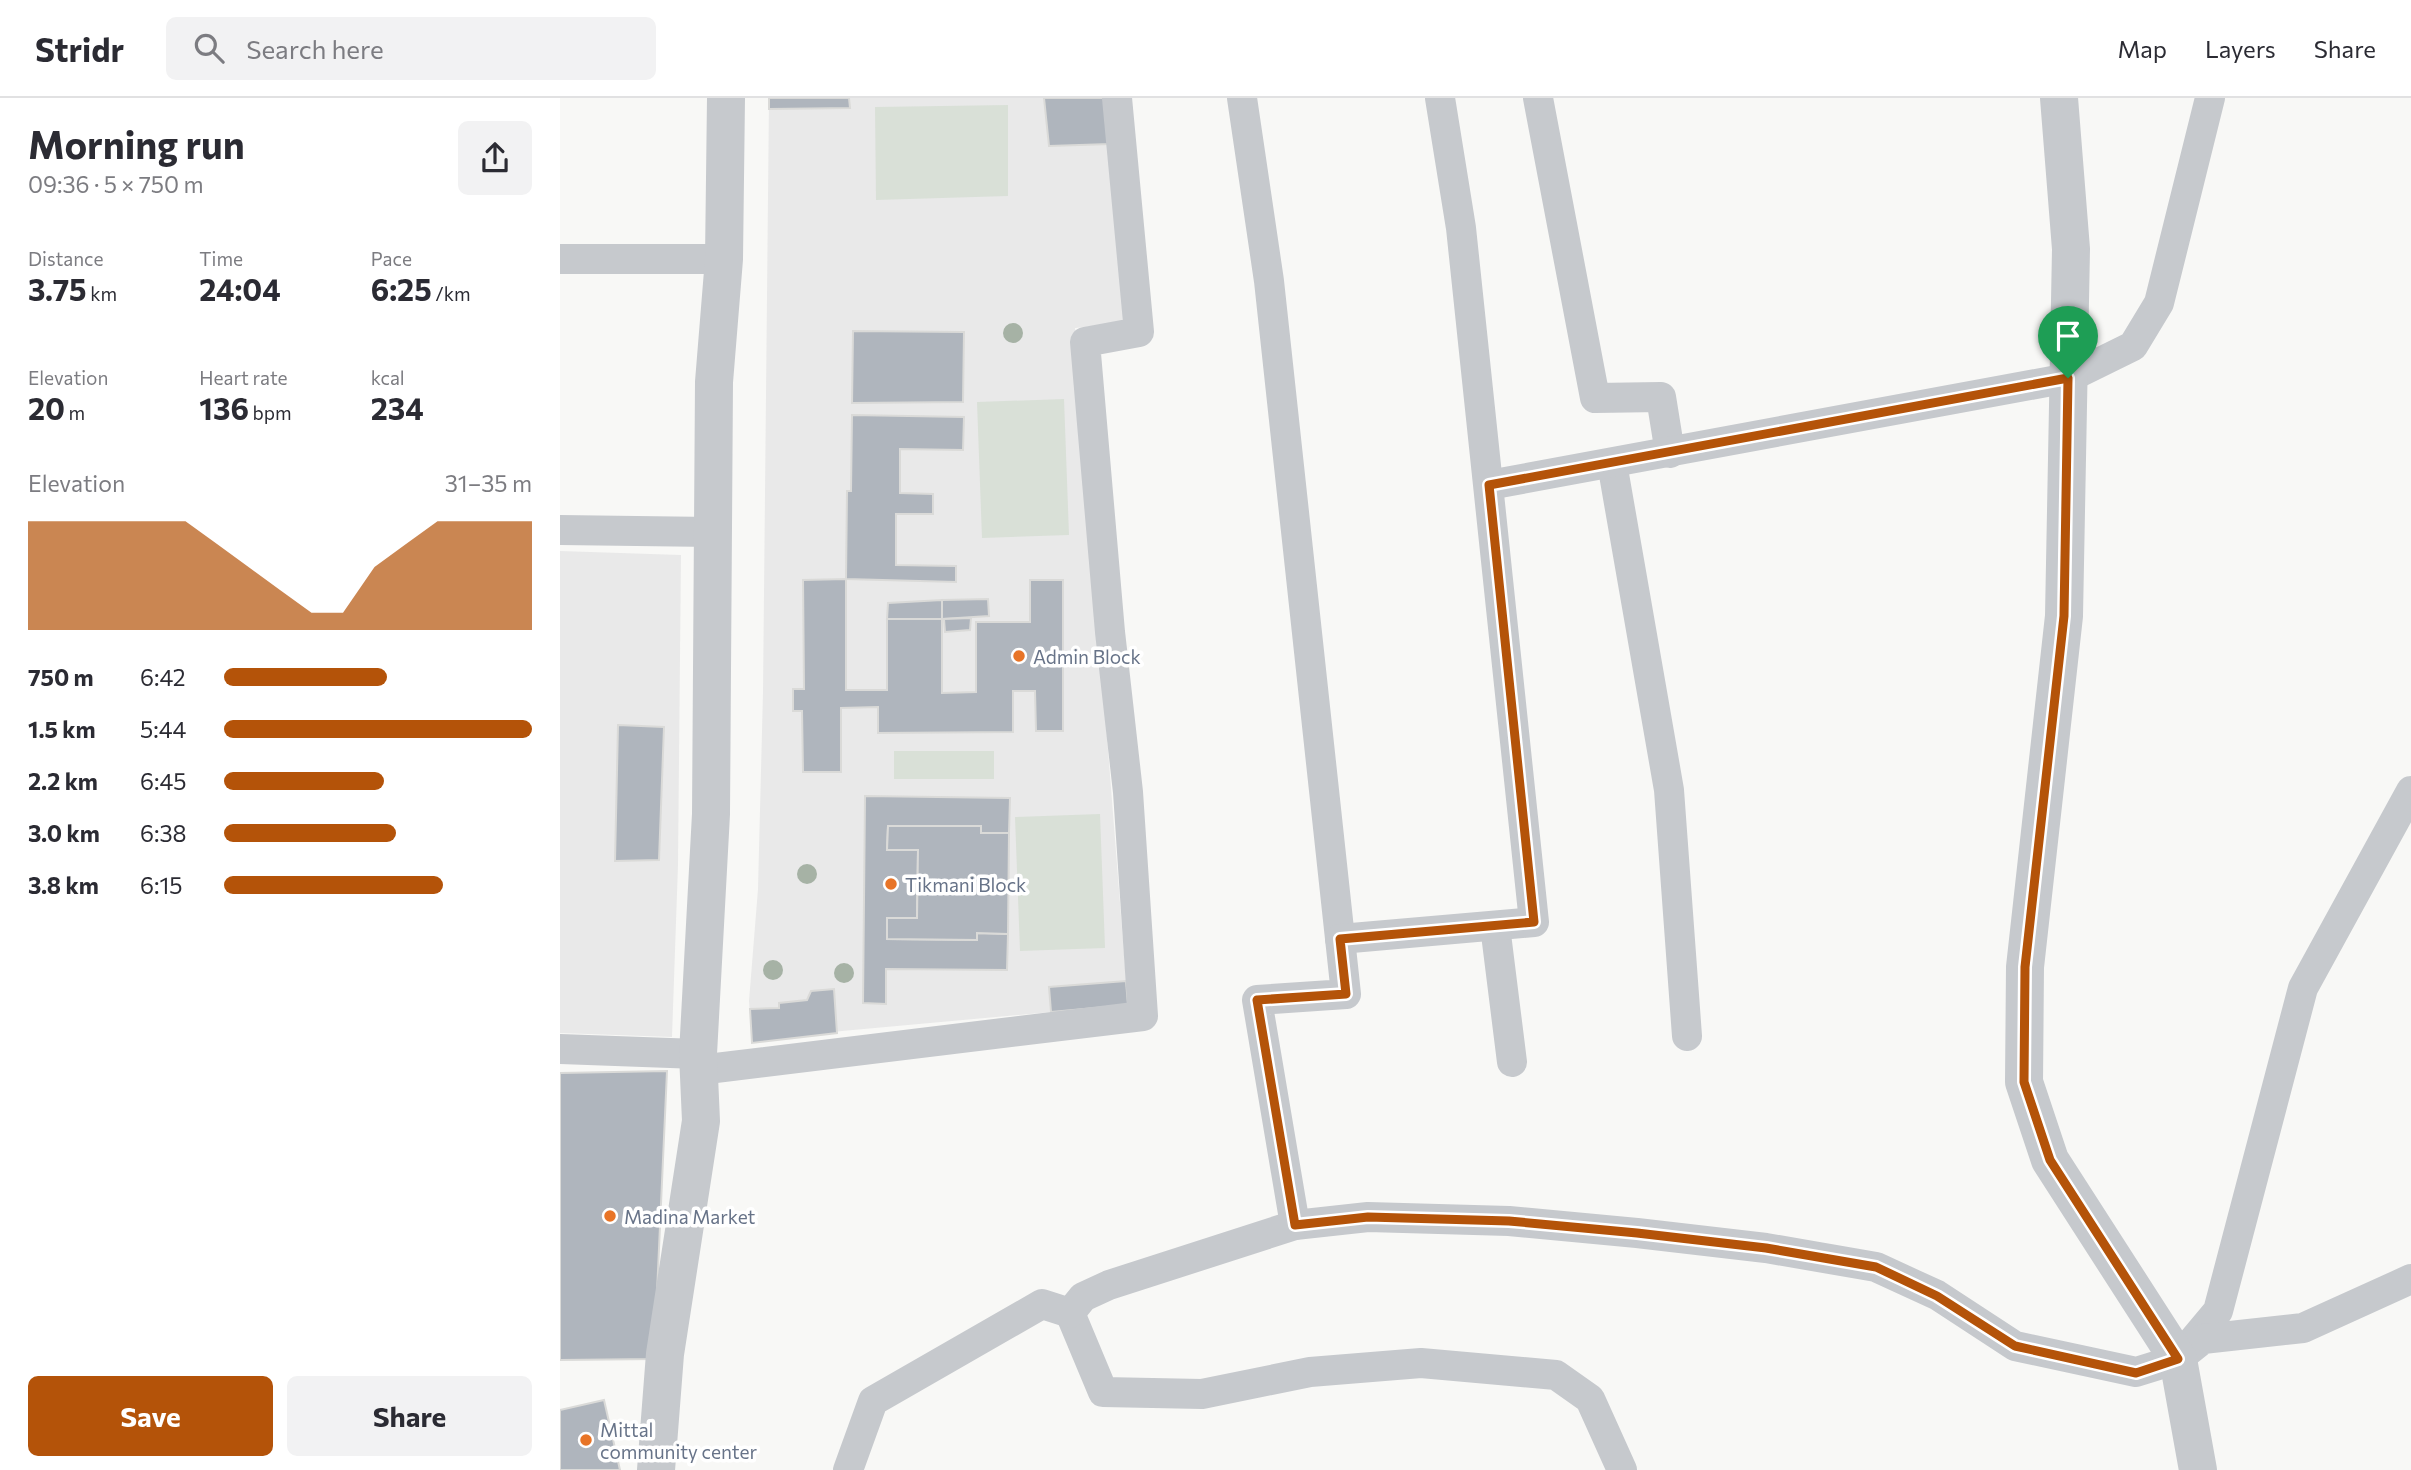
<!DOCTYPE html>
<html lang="en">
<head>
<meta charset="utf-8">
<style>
  body { margin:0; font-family:Commissioner,sans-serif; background:#f2f2f3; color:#2b2b33; height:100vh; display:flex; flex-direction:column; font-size:26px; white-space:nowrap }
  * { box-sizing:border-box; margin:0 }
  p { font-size:23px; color:#7c7c81 }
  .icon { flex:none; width:38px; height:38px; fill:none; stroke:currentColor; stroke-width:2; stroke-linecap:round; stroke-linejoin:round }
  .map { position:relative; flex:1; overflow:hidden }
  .side { display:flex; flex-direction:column; background:#fff; width:560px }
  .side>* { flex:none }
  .pin { position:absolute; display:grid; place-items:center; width:60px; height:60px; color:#fff; margin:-72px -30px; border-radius:50% 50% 50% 0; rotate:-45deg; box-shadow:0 0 7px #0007 }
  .pin .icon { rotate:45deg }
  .round { display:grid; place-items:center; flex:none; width:74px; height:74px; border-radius:10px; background:#f2f2f3 }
  .summary { display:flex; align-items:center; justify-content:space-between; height:119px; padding:0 28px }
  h1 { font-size:38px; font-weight:700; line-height:52px }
  .metrics { display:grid; grid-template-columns:repeat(3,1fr); gap:10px; height:119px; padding:7px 28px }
  .metrics div { display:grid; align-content:center }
  .metrics b { font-size:30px; font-weight:700 }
  .metrics small { font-size:19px; font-weight:400 }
  .metrics p { font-size:19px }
  .chart { height:196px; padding:14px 28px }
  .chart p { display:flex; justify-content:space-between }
  .chart svg { width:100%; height:126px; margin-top:7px; fill:#b45309; opacity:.7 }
  .action { display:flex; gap:14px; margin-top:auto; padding:14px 28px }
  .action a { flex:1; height:80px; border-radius:10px; background:#b45309; color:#fff; font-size:28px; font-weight:700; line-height:80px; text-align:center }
  .action a+a { background:#f2f2f3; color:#2b2b33 }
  ul { padding:0 28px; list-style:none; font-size:23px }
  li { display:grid; grid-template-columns:112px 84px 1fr; align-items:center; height:52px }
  li i { height:18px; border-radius:9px; background:#b45309 }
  header { display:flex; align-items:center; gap:42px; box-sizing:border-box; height:98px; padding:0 35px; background:#fff; border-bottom:2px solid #e1e1e2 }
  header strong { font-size:33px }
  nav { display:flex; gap:38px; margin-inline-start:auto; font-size:24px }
  .search { width:490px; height:63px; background:#f2f2f3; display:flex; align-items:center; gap:18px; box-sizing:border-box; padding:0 24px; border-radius:10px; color:#7c7c81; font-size:26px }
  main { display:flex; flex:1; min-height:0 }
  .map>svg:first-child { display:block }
  .built { fill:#e9e9e9 }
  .green { fill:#d9e0d7 }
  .building { fill:#afb5bd; stroke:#dadad8; stroke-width:2 }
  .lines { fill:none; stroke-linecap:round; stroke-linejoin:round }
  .minor { stroke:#c6c9cd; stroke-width:30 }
  .tertiary { stroke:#c6c9cd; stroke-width:38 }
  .tree { fill:#a6b2a5 }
  .route-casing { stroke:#fff; stroke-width:14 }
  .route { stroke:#b45309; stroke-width:9 }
  .poi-dot { fill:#e87427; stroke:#fff; stroke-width:2.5 }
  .labels { text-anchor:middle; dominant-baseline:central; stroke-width:7; stroke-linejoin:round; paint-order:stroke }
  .poi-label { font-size:19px; fill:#677388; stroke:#fff; text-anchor:start }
</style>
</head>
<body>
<header>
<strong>Stridr</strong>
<div class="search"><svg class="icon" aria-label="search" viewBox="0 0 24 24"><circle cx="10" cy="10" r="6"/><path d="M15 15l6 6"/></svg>Search here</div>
<nav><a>Map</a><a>Layers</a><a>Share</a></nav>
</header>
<main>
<section class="side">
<div class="summary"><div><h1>Morning run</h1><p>09:36 · 5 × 750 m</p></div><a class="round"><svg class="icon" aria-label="share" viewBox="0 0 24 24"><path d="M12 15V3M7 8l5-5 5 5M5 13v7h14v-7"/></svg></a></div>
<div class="metrics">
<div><p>Distance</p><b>3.75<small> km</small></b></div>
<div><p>Time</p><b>24:04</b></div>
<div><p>Pace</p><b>6:25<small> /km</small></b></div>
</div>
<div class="metrics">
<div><p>Elevation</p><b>20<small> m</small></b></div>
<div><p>Heart rate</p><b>136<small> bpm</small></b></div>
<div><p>kcal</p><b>234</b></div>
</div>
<div class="chart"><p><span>Elevation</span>31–35 m</p>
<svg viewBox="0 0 160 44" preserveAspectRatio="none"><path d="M0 44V6L10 6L20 6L30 6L40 6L50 6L60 14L70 22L80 30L90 38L100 38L110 22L120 14L130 6L140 6L150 6L160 6V44z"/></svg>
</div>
<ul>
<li><b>750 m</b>6:42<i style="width:53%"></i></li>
<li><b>1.5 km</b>5:44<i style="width:100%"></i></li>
<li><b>2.2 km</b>6:45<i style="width:52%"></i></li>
<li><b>3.0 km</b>6:38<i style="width:56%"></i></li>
<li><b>3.8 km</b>6:15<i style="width:71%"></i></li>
</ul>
<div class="action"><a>Save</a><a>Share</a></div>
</section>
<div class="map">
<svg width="1851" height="1372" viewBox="0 0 1851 1372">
  <rect width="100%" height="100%" fill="#f8f8f6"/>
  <g class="built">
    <polygon points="209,0 544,0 572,225 515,230 568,907 282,933 192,945 189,903 198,791 203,594"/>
    <polygon points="0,453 121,457 118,767 112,939 0,935"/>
  </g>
  <g class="green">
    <polygon points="448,7 448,98 316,102 315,9"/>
    <polygon points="504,301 509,437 422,440 417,304"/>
    <rect x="334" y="653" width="100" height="28"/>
    <polygon points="540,716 545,850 460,853 455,719"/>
  </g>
  <g class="building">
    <polygon points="209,0 289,0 290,10 209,11"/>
    <polygon points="484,0 544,0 550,46 489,48"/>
    <polygon points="293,233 404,234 403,304 292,305"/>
    <polygon points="292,317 404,319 403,352 340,351 340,395 373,396 373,416 336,416 336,467 396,468 396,484 286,481 287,393 291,393"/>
    <polygon points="286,481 286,592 327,592 327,521 382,521 382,595 416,594 416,524 470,524 470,482 503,482 503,633 476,633 475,593 453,593 453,634 318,635 318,609 281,610 281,674 243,674 242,613 233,613 233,591 244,591 243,482"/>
    <polygon points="428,501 429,518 382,521 382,502"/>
    <polygon points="382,502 382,521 327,521 328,505"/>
    <polygon points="411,520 410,532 385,534 384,521"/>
    <polygon points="58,627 104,629 99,762 55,763"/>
    <polygon points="305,698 450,700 449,735 421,735 421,728 328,728 327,752 358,752 357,820 327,820 327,841 417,842 417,835 448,836 447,872 326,871 326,906 303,905"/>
    <polygon points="328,728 421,728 421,735 449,735 448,836 417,835 417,842 327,841 327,820 357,820 358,752 327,752"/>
    <polygon points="566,883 568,907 491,914 489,889"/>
    <polygon points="274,891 277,935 192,945 190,911 219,910 219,905 247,902 251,893"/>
    <polygon points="107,973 94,1261 0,1262 0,975"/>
    <polygon points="44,1302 60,1372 0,1372 0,1312"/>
  </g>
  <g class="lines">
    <g class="minor">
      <polyline points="682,0 709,183 786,896 697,902 735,1127"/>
      <polyline points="978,0 1035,300 1101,299 1110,355"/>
      <polyline points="0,161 164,161"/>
      <polyline points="1052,365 1109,692 1127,938"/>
      <polyline points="929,387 1508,280 1573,248 1599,205 1650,0"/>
      <polyline points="0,432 153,434"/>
      <polyline points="935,828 952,964"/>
      <polyline points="780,841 974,824 901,130 880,0"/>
      <polyline points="0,951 138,956"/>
      <polyline points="139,972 583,918 568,694 550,534 525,244 579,234 557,0"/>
      <polyline points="510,1215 543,1294 642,1296 750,1274 861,1265 996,1277 1030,1301 1062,1372"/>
      <polyline points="1627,1250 1658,1213 1743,890 1851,693"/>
      <polyline points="288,1372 313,1303 482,1206 510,1215 523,1199 549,1187 735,1127 808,1119 949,1123 1077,1135 1206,1150 1316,1169 1377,1197 1455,1248 1576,1274 1618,1261 1643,1241 1743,1230 1851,1181"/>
    </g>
    <g class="tertiary">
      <polyline points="1499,0 1511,151 1504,518 1465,869 1464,984 1490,1062 1618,1261 1638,1372"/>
      <polyline points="96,1372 105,1256 141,1023 138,956 151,716 154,284 164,161 166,0"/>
    </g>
  </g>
  <g class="tree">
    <circle cx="453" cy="235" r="10"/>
    <circle cx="247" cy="776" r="10"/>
    <circle cx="213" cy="872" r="10"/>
    <circle cx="284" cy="875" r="10"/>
  </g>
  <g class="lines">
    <g class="route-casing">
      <polygon id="route" points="1508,280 1504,518 1465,869 1464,984 1490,1062 1618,1261 1576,1275 1455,1248 1377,1198 1316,1169 1206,1150 1077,1135 949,1123 808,1119 735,1127 697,902 786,896 780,841 974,824 929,387"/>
    </g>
    <use href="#route" class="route"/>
  </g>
  <g class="poi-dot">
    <circle cx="459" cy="558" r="7"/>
    <circle cx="331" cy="786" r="7"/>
    <circle cx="50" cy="1118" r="7"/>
    <circle cx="26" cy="1342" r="7"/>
  </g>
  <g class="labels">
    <g class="poi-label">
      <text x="473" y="558">Admin Block</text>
      <text x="345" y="786">Tikmani Block</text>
      <text x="64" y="1118">Madina Market</text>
      <text x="40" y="1331">Mittal<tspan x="40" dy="22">community center</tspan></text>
    </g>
  </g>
</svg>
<div class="pin" style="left:1508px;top:280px;background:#1e9e55"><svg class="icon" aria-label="arrive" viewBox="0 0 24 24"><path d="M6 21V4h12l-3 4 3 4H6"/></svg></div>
</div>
</main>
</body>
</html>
